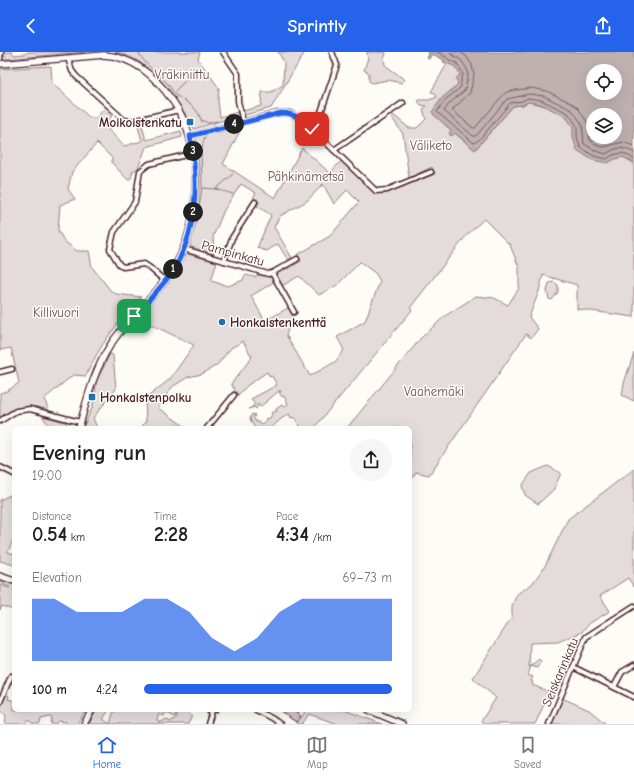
<!DOCTYPE html>
<html lang="en">
<head>
<meta charset="utf-8">
<style>
  body { margin:0; font-family:"Comic Neue",sans-serif; background:#f6f6f6; color:#222; height:100vh; display:flex; flex-direction:column; font-size:15px; white-space:nowrap }
  * { box-sizing:border-box; margin:0 }
  p { font-size:13px; color:#767676 }
  .icon { flex:none; width:22px; height:22px; fill:none; stroke:currentColor; stroke-width:2; stroke-linecap:round; stroke-linejoin:round }
  .map { position:relative; flex:1; overflow:hidden }
  .details { position:absolute; left:12px; top:374px; width:400px; height:286px; display:flex; flex-direction:column; background:#fff; border-radius:6px; box-shadow:0 4px 16px #0002 }
  .details>* { flex:none }
  .fabs { position:absolute; left:586px; top:12px; display:grid; gap:8px }
  .fabs a { display:grid; place-items:center; width:36px; height:36px; border-radius:50%; background:#fff; box-shadow:0 4px 16px #0002; font-size:20px }
  .pin { position:absolute; display:grid; place-items:center; width:34px; height:34px; color:#fff; margin:-17px; border-radius:8px; box-shadow:0 2px 6px #0006 }
  .km { position:absolute; width:20px; height:20px; margin:-10px; border-radius:50%; background:#222; color:#fff; font-size:11px; line-height:20px; text-align:center }
  .round { display:grid; place-items:center; flex:none; width:42px; height:42px; border-radius:21px; background:#f6f6f6 }
  .head { display:flex; align-items:center; justify-content:space-between; height:68px; padding:0 20px }
  h1 { font-size:22px; font-weight:800; line-height:30px }
  .figures { display:grid; grid-template-columns:repeat(3,1fr); gap:6px; height:68px; padding:4px 20px }
  .figures div { display:grid; align-content:center }
  .figures b { font-size:20px; font-weight:800 }
  .figures small { font-size:11px; font-weight:400 }
  .figures p { font-size:11px }
  .chart { height:112px; padding:8px 20px }
  .chart p { display:flex; justify-content:space-between }
  .chart svg { width:100%; height:72px; margin-top:4px; fill:#2563eb; opacity:.7 }
  ul { padding:0 20px; list-style:none; font-size:13px }
  li { display:grid; grid-template-columns:64px 48px 1fr; align-items:center; height:30px }
  li i { height:10px; border-radius:5px; background:#2563eb }
  header { display:flex; justify-content:space-between; align-items:center; height:52px; padding:0 20px; background:#2563eb; color:#fff; font-size:18px; font-weight:800 }
  .tab-bar { display:flex; justify-content:space-around; align-items:center; height:56px; border-top:1px solid #e0e0e0; background:#fff; font-size:11px; color:#767676 }
  .tab-bar a { display:grid; justify-items:center; gap:2px }
  .tab-bar .selected { color:#2563eb }
  .map>svg:first-child { display:block }
  .green { fill:#e3dcda; stroke:#967e82 }
  .water { fill:#c0b1b1; stroke:#91777b; fill-rule:evenodd }
  .lines { fill:none; stroke-linecap:round; stroke-linejoin:round }
  .shore { stroke:#795961; stroke-width:1 }
  .stream { stroke:#91777b; stroke-width:1 }
  .building { fill:#d0c5c4; stroke:#4a1f2b }
  .street-casing { stroke:#4a1f2b; stroke-width:7 }
  .secondary-casing { stroke:#4a1f2b; stroke-width:8 }
  .street { stroke:#fdfcf7; stroke-width:4 }
  .secondary { stroke:#fdfcf7; stroke-width:5.5 }
  .route-casing { stroke:#fff; stroke-width:8 }
  .route { stroke:#2563eb; stroke-width:5 }
  .poi-dot { fill:#1f6fb2; stroke:#fdfcf7; stroke-width:1.5 }
  .labels { text-anchor:middle; dominant-baseline:central; stroke-width:3; stroke-linejoin:round; paint-order:stroke }
  .park-label { font-size:13px; fill:#704e57; stroke:#fdfcf7 }
  .poi-label { font-size:13px; font-weight:bold; fill:#4a1f2b; stroke:#fdfcf7; text-anchor:start }
  .street-label { font-size:13px; fill:#4a1f2b; stroke:#fdfcf7 }
</style>
</head>
<body>
<header><svg class="icon" aria-label="back" viewBox="0 0 24 24"><path d="M15 5l-7 7 7 7"/></svg>Sprintly<svg class="icon" aria-label="share" viewBox="0 0 24 24"><path d="M12 15V3M7 8l5-5 5 5M5 13v7h14v-7"/></svg></header>
<div class="map">
<svg width="634" height="672" viewBox="0 0 634 672">
  <rect width="100%" height="100%" fill="#fdfcf7"/>
  <filter id="ink" filterUnits="userSpaceOnUse"><feTurbulence type="fractalNoise" baseFrequency=".025" numOctaves="2"/><feDisplacementMap in="SourceGraphic" scale="8" xChannelSelector="R" yChannelSelector="G"/><feConvolveMatrix kernelMatrix="1 2 1 2 8 2 1 2 1" color-interpolation-filters="sRGB"/></filter>
  <g filter="url(#ink)">
    <g class="green">
      <polygon points="5,0 12,0 14,3 25,2 28,0 85,0 7,7 4,4"/>
      <path d="M114 0H200L198 7 219 36 218 49 220 65 238 60V64L194 77 189 66H188C178 50 156 22 141 11 133 5 124 3 114 0Z"/>
      <polygon points="278,0 305,0 271,56 245,63 243,59 261,54 262,40 271,40 283,33 284,10"/>
      <polygon points="367,0 385,0 386,2 384,6 385,13 405,28 402,31 388,28 372,31 369,29 369,21 364,18 368,6"/>
      <path d="M448 10H452L461 22 444 72 475 98 513 54 523 53 528 50C541 52 570 61 573 76 574 79 573 83 573 86L615 107 623 105 634 111V265L577 257V233L543 223 539 239 529 265 538 277 531 286 526 282 429 423 416 420 410 429V376H347L421 286 445 264 476 244 494 246 508 253 519 236V215L510 193 484 167 466 184 410 256 412 258 314 376H299L301 375 296 367H295L293 365 291 366 289 362 281 367 271 376H255L250 367 251 363 254 362 255 364 253 365 256 370H259L261 372 266 369 265 367 270 366 272 362 271 361 274 359 276 360 277 359 276 357 282 353 284 355 288 352 284 344 282 345 279 340H281L280 338 260 355 258 352 256 357 254 355 249 357 255 353 251 347 277 333 272 324 270 325 267 320 248 333 238 343 231 332 252 305 243 289 231 296 217 313 202 322 188 325 172 335 158 356 187 376H181L176 372 170 376H141L146 369 145 347 170 327 194 293 137 266 168 232 187 202 217 210 211 229 228 234 243 228 245 223 255 225 258 223 271 225 274 230 251 244 265 269 288 256 293 264 286 283 310 324 335 310 344 298 337 285 365 269 380 229 375 221 360 210 337 233 319 243 299 224 282 234 277 224V220L286 215 288 217 301 209 297 203 330 184 359 150 347 138 334 152 323 132 307 149 280 164 274 175 292 206 288 208 278 192 267 199 257 196 271 163 257 154 259 150 253 146 256 141 241 132 224 158 213 185 214 202 191 195 190 192 197 167 198 128 196 85 244 71 223 112 275 146 302 96 330 121 342 108 361 125 371 137 376 140 383 142 435 122 432 115 409 126 403 82 390 63 392 62 409 76H417L426 67 423 57 427 54 421 53 418 49 420 48H429L437 45 435 41 431 40Z"/>
      <path d="M51 14 52 31 90 66H96L104 57 112 64 104 73 124 94 142 89 137 71 141 70 146 88 181 79 182 85 146 95 138 116 133 119 131 126 128 128 112 111V106L97 91 72 120 68 137 75 147 60 153 58 178 64 189 77 199H89L92 215 111 239 116 242 141 245C119 269 99 293 86 324L73 323 44 347 49 358C28 352 19 353 0 365V341L7 339 19 331 11 296 0 298V17Z"/>
      <polygon points="554,230 558,233 558,240 552,248 549,247 547,239 549,231"/>
      <polygon points="634,301 634,349 622,343 624,331"/>
      <polygon points="110,302 113,303 116,337 93,366 97,376 83,376 92,356 95,344 96,330"/>
      <polygon points="42,364 65,370 71,376 51,376"/>
      <polygon points="548,414 561,421 554,437 538,452 525,443 522,434 531,421"/>
      <polygon points="634,417 634,535 628,526 600,544 610,559 590,571 582,580 558,590 530,591 529,615 539,607 541,609 537,616 531,614 528,623 533,625 531,629 533,630 532,633 547,639 548,644 535,672 485,672 481,669 496,646 473,626 512,565 512,554 517,542 532,532 545,514 568,467"/>
      <polygon points="10,443 14,464 14,485 8,500 14,502 14,513 0,509 0,448"/>
      <polygon points="0,528 14,533 14,561 12,560 13,558 2,554 0,558 0,533 9,536 10,535 0,531"/>
      <polygon points="6,642 9,644 8,647 14,649 14,658 86,658 77,672 66,672 66,670 59,669 55,672 51,672 52,666 50,665 41,667 40,672 33,672 29,668 26,672 5,672 6,664 0,657"/>
      <polygon points="562,646 589,658 606,672 551,672"/>
      <polygon points="97,658 109,658 103,667 110,672 113,661 117,658 178,658 175,665 165,660 164,664 159,662 157,668 159,671 167,667 170,670 176,666 180,658 185,658 192,664 188,672 89,672"/>
      <polygon points="299,658 344,658 382,672 338,672 309,662 302,672 297,672 305,660"/>
    </g>
    <path class="water" d="M428 0H634V111L623 105 615 107 608 111 592 108 577 98 573 86V75L566 65 541 52 528 50 523 53 513 54 475 98 455 81 452 84 449 82 451 78 434 63 432 60 442 46 457 33 458 31 456 27 460 22 454 14 443 10 444 8 432 2 429 7 427 6 429 2ZM593 19H615V41H593ZM593 63H615V85H593Z"/>
    <g class="lines">
      <g class="shore">
        <polyline points="437,0 446,5 449,8 457,11 463,22 461,27 461,35 445,48 437,60 474,91 480,87 510,51 522,49 528,46 541,48 568,61 577,74 577,85 580,95 594,104 607,107 613,103 623,101 634,107"/>
        <path d="M448 0 461 8 467 17 468 23 465 38 449 52 444 59 473 84H476L507 47 529 42 544 44 572 58 582 72 584 92 596 99 606 102C616 95 624 94 634 101"/>
        <polyline points="460,0 466,4 472,13 474,23 470,41 452,58 473,76 475,76 504,42 509,39 531,36 547,39 573,52 578,56 587,70 590,88 598,94 604,95 623,90 634,94"/>
      </g>
      <g class="stream">
        <path d="M138 0C146 14 157 21 168 32 171 35 173 42 177 44 190 53 197 54 202 70"/>
        <polyline points="175,39 187,27"/>
        <polyline points="202,68 208,71 217,69"/>
        <polyline points="203,136 216,137 233,142"/>
        <polyline points="216,137 233,122"/>
        <polyline points="198,162 202,136 201,100 205,84"/>
      </g>
    </g>
    <polygon class="building" points="279,658 292,658 301,664 296,670"/>
    <g class="lines">
      <g class="street-casing">
        <g id="street">
          <polyline points="223,0 238,22 238,49 243,70"/>
          <polyline points="68,6 72,19 76,24 124,68 133,69 179,58"/>
          <polyline points="0,7 1,0"/>
          <polyline points="312,77 319,66 337,13 332,0"/>
          <polyline points="190,84 278,61 290,61 304,69 376,139 387,138 431,120"/>
          <polyline points="334,98 403,51"/>
          <polyline points="184,197 268,222 272,221 297,207"/>
          <polyline points="224,209 232,186 255,150"/>
          <polyline points="272,221 294,260"/>
          <polyline points="165,229 150,216 144,212 123,215 119,212 110,197 114,180 135,150 140,119 149,112 194,101"/>
          <polyline points="0,320 12,317"/>
          <polyline points="0,369 16,359 30,357 80,370"/>
          <polyline points="207,376 234,343"/>
          <polyline points="0,415 14,422"/>
          <polyline points="573,615 634,645"/>
          <polyline points="614,635 622,620 634,613"/>
          <polyline points="0,650 11,624"/>
          <polyline points="208,658 215,658"/>
          <polyline points="256,658 273,667 280,672"/>
          <polyline points="208,672 212,659"/>
          <polyline points="549,672 586,585 634,554"/>
        </g>
      </g>
      <g class="secondary-casing">
        <g id="secondary">
          <path d="M0 12 104 3C134 5 155 24 172 48 205 92 202 175 171 220 154 246 128 266 111 292 94 318 87 347 79 376"/>
          <polyline points="0,524 14,529"/>
          <polyline points="369,658 402,672"/>
          <polyline points="84,672 92,658"/>
        </g>
      </g>
      <use href="#street" class="street"/>
      <use href="#secondary" class="secondary"/>
    </g>
  </g>
  <g class="lines" filter="url(#ink)">
    <g class="route-casing">
      <path id="route" d="M134 264C147 250 161 236 172 220 198 181 199 128 190 84L281 61C295 61 303 68 312 77"/>
    </g>
    <use href="#route" class="route"/>
  </g>
  <g class="poi-dot">
    <rect x="186" y="66" width="8" height="8" rx="2"/>
    <circle cx="222" cy="270" r="4"/>
    <rect x="88" y="341" width="8" height="8" rx="2"/>
  </g>
  <g class="labels">
    <g class="park-label">
      <text x="182" y="22">Vräkiniittu</text>
      <text x="431" y="93">Väliketo</text>
      <text x="306" y="124">Pähkinämetsä</text>
      <text x="56" y="260">Killivuori</text>
      <text x="434" y="339">Vaahemäki</text>
    </g>
    <g class="poi-label">
      <text x="182" y="70" text-anchor="end">Moikoistenkatu</text>
      <text x="230" y="270">Honkaistenkenttä</text>
      <text x="100" y="345">Honkaistenpolku</text>
    </g>
    <g class="street-label">
      <text transform="translate(233 201) rotate(16)">Pampinkatu</text>
      <text transform="translate(560 620) rotate(-67)">Seiskarinkatu</text>
    </g>
  </g>
</svg>
<div class="fabs">
<a><svg class="icon" aria-label="locate" viewBox="0 0 24 24"><circle cx="12" cy="12" r="6"/><path d="M12 2v4M12 18v4M2 12h4M18 12h4"/></svg></a>
<a><svg class="icon" aria-label="layers" viewBox="0 0 24 24"><path d="M12 4l9 5-9 5-9-5zM3 14l9 5 9-5"/></svg></a>
</div>
<div class="pin" style="left:134px;top:264px;background:#1e9e55"><svg class="icon" aria-label="arrive" viewBox="0 0 24 24"><path d="M6 21V4h12l-3 4 3 4H6"/></svg></div>
<div class="pin" style="left:312px;top:77px;background:#d93025"><svg class="icon" aria-label="check" viewBox="0 0 24 24"><path d="M5 12l5 5 9-10"/></svg></div>
<b class="km" style="left:173px;top:217px">1</b>
<b class="km" style="left:193px;top:160px">2</b>
<b class="km" style="left:193px;top:99px">3</b>
<b class="km" style="left:234px;top:72px">4</b>
<section class="details">
<div class="head"><div><h1>Evening run</h1><p>19:00</p></div><a class="round"><svg class="icon" aria-label="share" viewBox="0 0 24 24"><path d="M12 15V3M7 8l5-5 5 5M5 13v7h14v-7"/></svg></a></div>
<div class="figures">
<div><p>Distance</p><b>0.54<small> km</small></b></div>
<div><p>Time</p><b>2:28</b></div>
<div><p>Pace</p><b>4:34<small> /km</small></b></div>
</div>
<div class="chart"><p><span>Elevation</span>69–73 m</p>
<svg viewBox="0 0 160 44" preserveAspectRatio="none"><path d="M0 44V6L10 6L20 14L30 14L40 14L50 6L60 6L70 14L80 30L90 38L100 30L110 14L120 6L130 6L140 6L150 6L160 6V44z"/></svg>
</div>
<ul>
<li><b>100 m</b>4:24<i style="width:100%"></i></li>
</ul>
</section>
</div>
<nav class="tab-bar">
<a class="selected"><svg class="icon" aria-label="home" viewBox="0 0 24 24"><path d="M3 11l9-7 9 7M6 9v11h12V9"/></svg>Home</a>
<a><svg class="icon" aria-label="map" viewBox="0 0 24 24"><path d="M3 6l6-2 6 2 6-2v14l-6 2-6-2-6 2zM9 4v14M15 6v14"/></svg>Map</a>
<a><svg class="icon" aria-label="saved" viewBox="0 0 24 24"><path d="M7 4h10v16l-5-4-5 4z"/></svg>Saved</a>
</nav>
</body>
</html>
